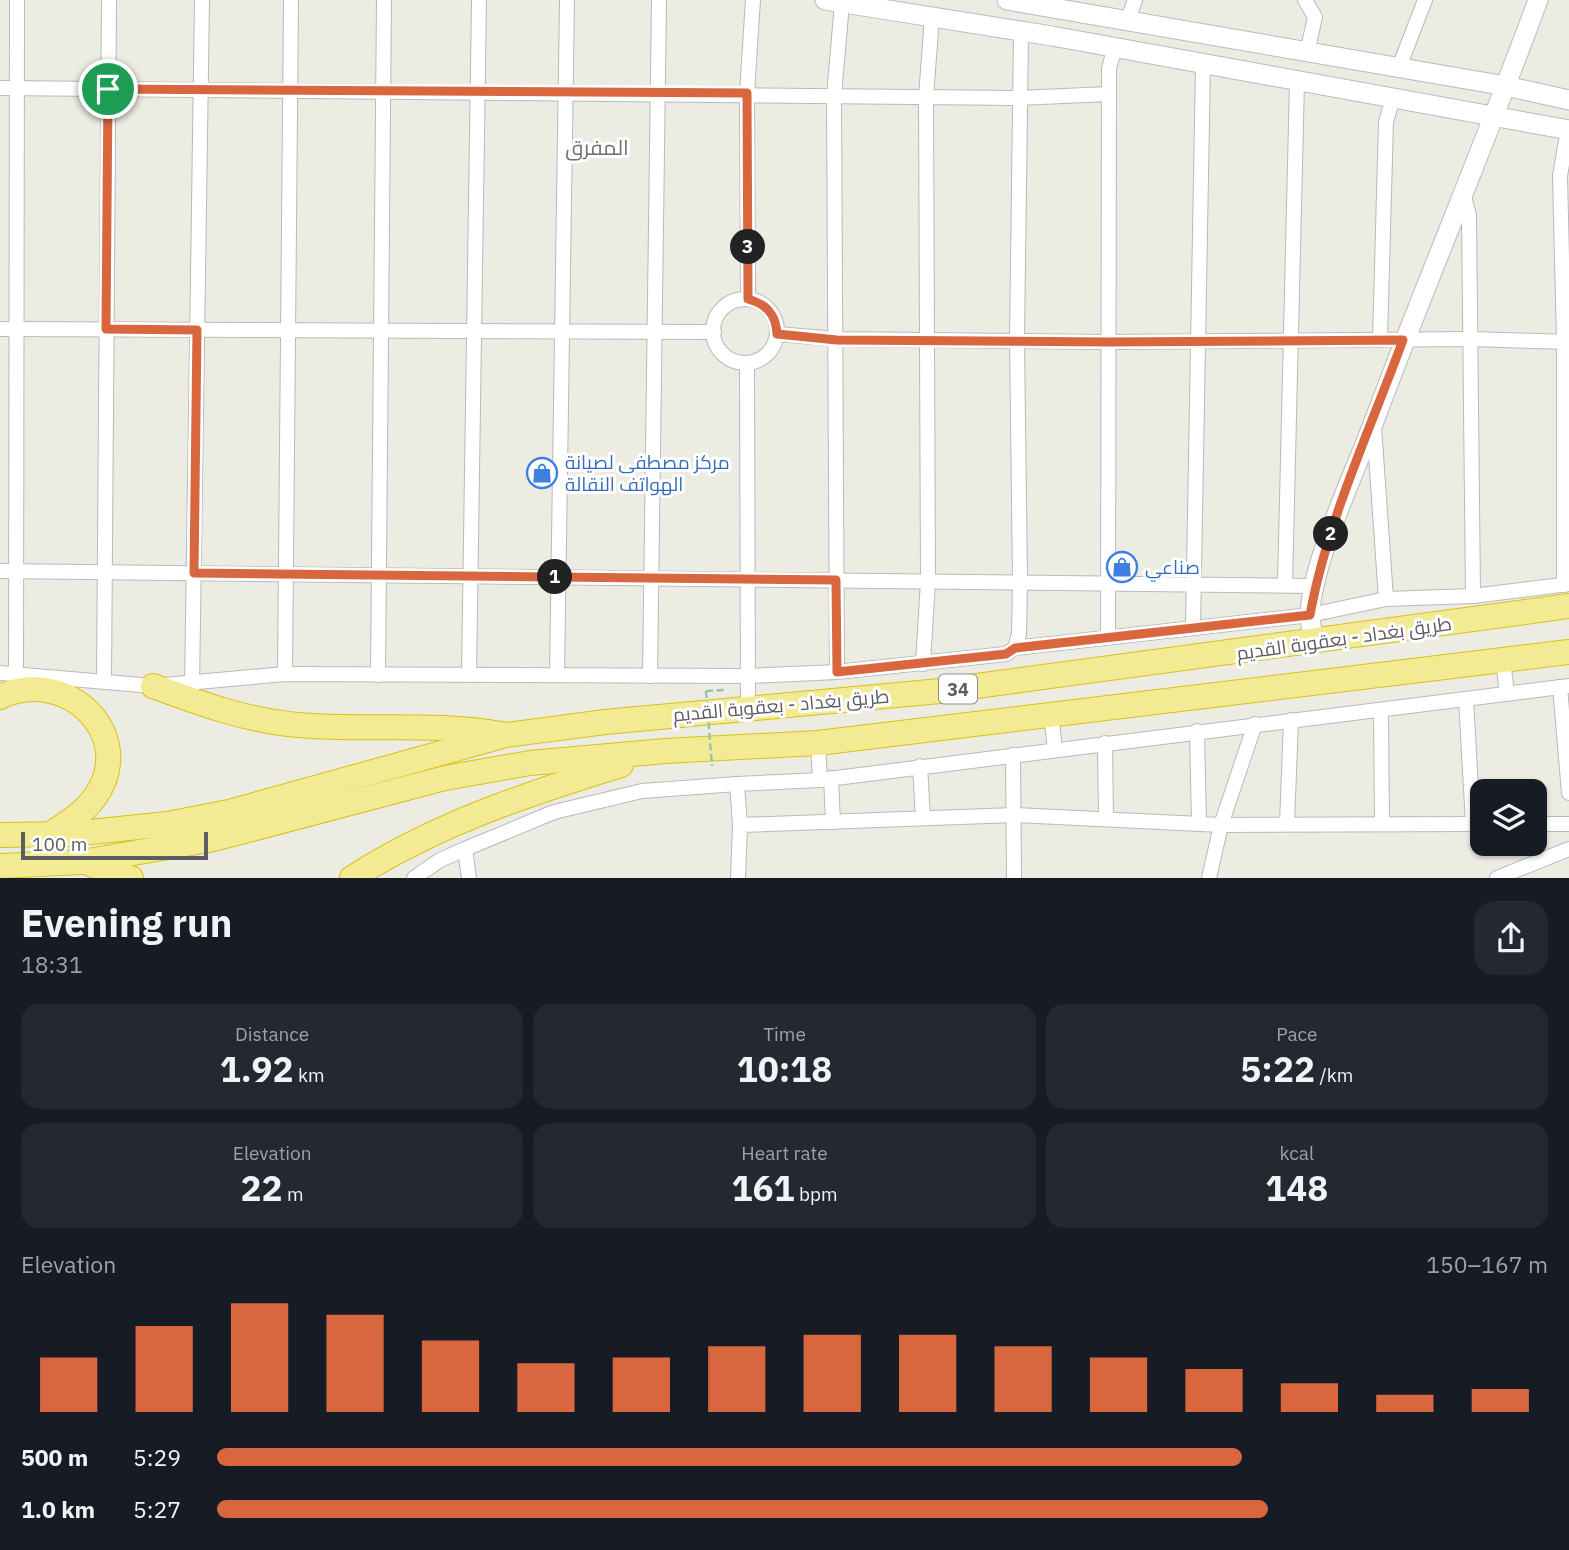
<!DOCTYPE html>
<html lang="en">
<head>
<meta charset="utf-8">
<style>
  body { margin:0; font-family:"IBM Plex Sans",Cairo,sans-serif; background:#242831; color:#f1f3f6; height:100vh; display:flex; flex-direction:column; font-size:26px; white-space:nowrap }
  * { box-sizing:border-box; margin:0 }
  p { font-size:23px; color:#9ea1a6 }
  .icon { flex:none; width:38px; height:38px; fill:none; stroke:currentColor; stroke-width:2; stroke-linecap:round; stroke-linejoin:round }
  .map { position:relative; height:878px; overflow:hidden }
  .drawer { display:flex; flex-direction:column; background:#171b24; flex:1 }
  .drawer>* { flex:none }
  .tools { position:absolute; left:1470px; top:779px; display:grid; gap:14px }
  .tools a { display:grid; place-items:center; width:77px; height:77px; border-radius:14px; background:#171b24; box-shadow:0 2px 5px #0004; font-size:35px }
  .scale { position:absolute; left:21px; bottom:18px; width:187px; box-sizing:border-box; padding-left:7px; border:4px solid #5b5d62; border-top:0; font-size:19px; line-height:24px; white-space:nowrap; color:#5b5d62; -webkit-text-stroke:5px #fff; paint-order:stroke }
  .pin { position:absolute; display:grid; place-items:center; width:60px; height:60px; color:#fff; margin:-30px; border:4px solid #fff; border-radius:50%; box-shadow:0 2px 7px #0007 }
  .km { position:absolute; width:35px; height:35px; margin:-18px; border-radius:50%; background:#222; color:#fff; font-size:19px; line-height:35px; text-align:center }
  .round { display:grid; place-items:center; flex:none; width:74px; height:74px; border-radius:21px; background:#242831 }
  .overview { display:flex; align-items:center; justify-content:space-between; height:119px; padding:0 21px }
  h1 { font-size:38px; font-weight:700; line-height:52px }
  .metrics { display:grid; grid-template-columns:repeat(3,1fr); gap:10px; height:119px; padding:7px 21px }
  .metrics div { display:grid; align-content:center; border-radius:18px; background:#242831; text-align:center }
  .metrics b { font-size:35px; font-weight:700 }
  .metrics small { font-size:19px; font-weight:400 }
  .metrics p { font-size:19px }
  .chart { height:196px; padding:14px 21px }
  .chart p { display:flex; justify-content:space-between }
  .chart svg { width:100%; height:126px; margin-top:7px; stroke:#d8663e; stroke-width:6 }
  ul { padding:0 21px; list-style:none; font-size:23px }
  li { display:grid; grid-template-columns:112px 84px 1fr; align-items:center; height:52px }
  li i { height:18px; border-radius:9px; background:#d8663e }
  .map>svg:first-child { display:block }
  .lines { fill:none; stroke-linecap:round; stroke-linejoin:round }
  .street-casing { stroke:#b8b9be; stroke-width:16 }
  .secondary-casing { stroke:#b8bac0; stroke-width:21 }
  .highway-casing { stroke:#d9c016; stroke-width:26 }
  .path { stroke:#9cc2ae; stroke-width:2.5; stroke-dasharray:7 3.5; stroke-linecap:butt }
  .street { stroke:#fff; stroke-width:14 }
  .secondary { stroke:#fff; stroke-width:19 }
  .highway { stroke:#f2eb94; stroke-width:24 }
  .path-bridge { stroke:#9cc2ae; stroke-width:2.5; stroke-dasharray:7 3.5; stroke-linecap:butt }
  .route-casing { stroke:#fff; stroke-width:14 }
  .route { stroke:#d8663e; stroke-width:9 }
  .labels { text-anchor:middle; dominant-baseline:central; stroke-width:6; stroke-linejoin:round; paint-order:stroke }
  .shield { fill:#fff; stroke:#8c8e91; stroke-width:2 }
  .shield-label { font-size:18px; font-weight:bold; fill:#5b5d62 }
  .shop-label { font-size:19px; fill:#366cbe; stroke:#fff; text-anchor:start }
  .street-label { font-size:19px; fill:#5b5d62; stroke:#fff }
  .neighbourhood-label { font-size:21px; fill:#6c6f74; stroke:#fff }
</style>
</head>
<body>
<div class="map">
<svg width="1569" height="878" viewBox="0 0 1569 878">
  <rect width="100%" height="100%" fill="#ecece3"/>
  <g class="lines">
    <g class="street-casing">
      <g id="street">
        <polyline points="1305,0 1315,17 1307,53"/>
        <polyline points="1127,22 1135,0"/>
        <polyline points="1398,70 1425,0"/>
        <polyline points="0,88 1018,98 1109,94"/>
        <polyline points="1464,196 1469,215 1473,596"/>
        <polyline points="748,299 747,93 753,0"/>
        <circle cx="745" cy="331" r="32"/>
        <polyline points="0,329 714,332"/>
        <polyline points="777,334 837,339 1107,342 1471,339 1569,342"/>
        <polyline points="1380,340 1386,122 1393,98"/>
        <polyline points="747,363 748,708"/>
        <polyline points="1374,426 1386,599"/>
        <polyline points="0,571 1315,586"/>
        <polyline points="1285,584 1297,81"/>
        <polyline points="1564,585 1564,342 1560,176 1568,129"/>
        <polyline points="1193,628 1203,63"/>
        <polyline points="1108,637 1109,69 1114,49"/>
        <polyline points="1015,648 1019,634 1020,582 1017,339 1021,32"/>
        <polyline points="1503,660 1507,694"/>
        <polyline points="923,664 928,581 926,97 932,17"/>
        <polyline points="837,672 834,96 842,3"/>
        <polyline points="0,673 153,686 285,674 748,676 837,672 1006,654 1015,648 1310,615 1386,599 1473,596 1569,584"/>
        <polyline points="16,673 17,0"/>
        <polyline points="285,674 291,0"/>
        <polyline points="378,675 384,0"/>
        <polyline points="469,675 479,0"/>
        <polyline points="557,675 567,0"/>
        <polyline points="650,676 659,0"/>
        <polyline points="104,681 109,0"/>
        <polyline points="1560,687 1569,793"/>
        <polyline points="192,688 202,0"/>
        <polyline points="1466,700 1473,824"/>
        <polyline points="1381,711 1382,824"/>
        <polyline points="1051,714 1055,749"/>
        <polyline points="1197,731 1199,823"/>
        <polyline points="818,743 820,780"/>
        <polyline points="1105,743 1106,819"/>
        <polyline points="1013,755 1014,878"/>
        <polyline points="920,766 923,818"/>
        <polyline points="831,778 833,822"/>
        <polyline points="1287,824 1291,720"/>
        <polyline points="1535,824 1569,824"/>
        <polyline points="740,825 737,784 820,780 1569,686"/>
        <polyline points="465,849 554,812 642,791 737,784"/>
        <polyline points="414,878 440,860 465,849 469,878"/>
        <polyline points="738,878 740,825 1015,815 1221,825 1482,824"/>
        <polyline points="1209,878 1221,825 1255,724"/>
        <polyline points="1497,878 1569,849"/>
      </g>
    </g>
    <g class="secondary-casing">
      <g id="secondary">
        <polyline points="825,0 1052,36 1569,130"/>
        <polyline points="1007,0 1506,86 1569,100"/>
        <path d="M1314 641C1313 633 1310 624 1310 615 1311 565 1354 474 1373 424 1426 282 1486 142 1538 0"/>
      </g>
    </g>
    <g class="highway-casing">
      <g id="highway">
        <path d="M153 686C199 703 248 721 298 725 366 731 434 722 501 734"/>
        <path d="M0 697C65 665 139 735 95 797 84 813 66 824 50 834"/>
        <polyline points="0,835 71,834 167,824 229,812 506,735 605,722 940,691 1569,606"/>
        <polyline points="90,864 131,878"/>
        <polyline points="0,866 82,862 214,839 445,778 530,763 665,751 818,743 1569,652"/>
        <path d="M352 878C436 824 527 794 621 765"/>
      </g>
    </g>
    <polyline class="path" points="706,691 724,690"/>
    <use href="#street" class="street"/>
    <use href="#secondary" class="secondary"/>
    <use href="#highway" class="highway"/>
    <polyline class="path-bridge" points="706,691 712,766"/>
  </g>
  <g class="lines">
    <g class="route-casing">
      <path id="route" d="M108 89 747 93 748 299C767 304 776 315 777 334L837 340 1107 342 1403 340C1370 430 1327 521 1310 615L1015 648 1006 654 837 672 836 580 194 573 197 330 106 329Z"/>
    </g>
    <use href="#route" class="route"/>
  </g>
  <defs>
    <g id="shop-ring" transform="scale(1.575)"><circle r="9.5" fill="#fff" stroke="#3f7fe0" stroke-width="1.5"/><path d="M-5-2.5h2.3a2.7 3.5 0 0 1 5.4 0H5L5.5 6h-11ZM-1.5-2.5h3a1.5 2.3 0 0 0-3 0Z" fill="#3f7fe0"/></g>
  </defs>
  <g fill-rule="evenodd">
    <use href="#shop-ring" x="542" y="473"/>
    <use href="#shop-ring" x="1122" y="567"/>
  </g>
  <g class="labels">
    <rect class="shield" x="939" y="674.5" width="38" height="29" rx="5"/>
    <g class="shield-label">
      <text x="958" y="689">34</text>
    </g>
    <g class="shop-label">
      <text x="565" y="462">مركز مصطفى لصيانة<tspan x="565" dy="22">الهواتف النقالة</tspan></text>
      <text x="1145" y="567">صناعي</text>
    </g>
    <g class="street-label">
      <text transform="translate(1344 638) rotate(-8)">طريق بغداد - بعقوبة القديم</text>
      <text transform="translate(781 705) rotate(-5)">طريق بغداد - بعقوبة القديم</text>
    </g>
    <g class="neighbourhood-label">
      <text x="597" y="147">المفرق</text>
    </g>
  </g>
</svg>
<div class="tools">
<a><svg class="icon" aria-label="layers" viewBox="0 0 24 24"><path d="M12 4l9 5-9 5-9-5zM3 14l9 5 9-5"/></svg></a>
</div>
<div class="scale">100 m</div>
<div class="pin" style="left:108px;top:89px;background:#1e9e55"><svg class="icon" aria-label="arrive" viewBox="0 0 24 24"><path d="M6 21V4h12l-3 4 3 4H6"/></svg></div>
<b class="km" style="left:555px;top:577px">1</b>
<b class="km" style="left:1331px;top:534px">2</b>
<b class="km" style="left:748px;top:247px">3</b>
</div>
<section class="drawer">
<div class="overview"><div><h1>Evening run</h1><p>18:31</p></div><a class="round"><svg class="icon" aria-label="share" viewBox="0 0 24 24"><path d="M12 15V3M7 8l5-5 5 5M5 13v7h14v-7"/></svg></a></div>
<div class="metrics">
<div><p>Distance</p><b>1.92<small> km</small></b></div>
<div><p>Time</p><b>10:18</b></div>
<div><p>Pace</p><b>5:22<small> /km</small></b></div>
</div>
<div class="metrics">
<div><p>Elevation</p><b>22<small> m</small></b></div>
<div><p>Heart rate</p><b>161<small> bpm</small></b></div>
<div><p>kcal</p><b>148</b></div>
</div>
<div class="chart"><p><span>Elevation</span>150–167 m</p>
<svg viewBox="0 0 160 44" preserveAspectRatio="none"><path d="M5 44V25M15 44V14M25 44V6M35 44V10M45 44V19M55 44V27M65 44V25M75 44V21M85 44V17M95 44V17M105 44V21M115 44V25M125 44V29M135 44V34M145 44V38M155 44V36"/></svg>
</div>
<ul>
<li><b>500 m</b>5:29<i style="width:77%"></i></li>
<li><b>1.0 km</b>5:27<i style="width:79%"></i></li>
</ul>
</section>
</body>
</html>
